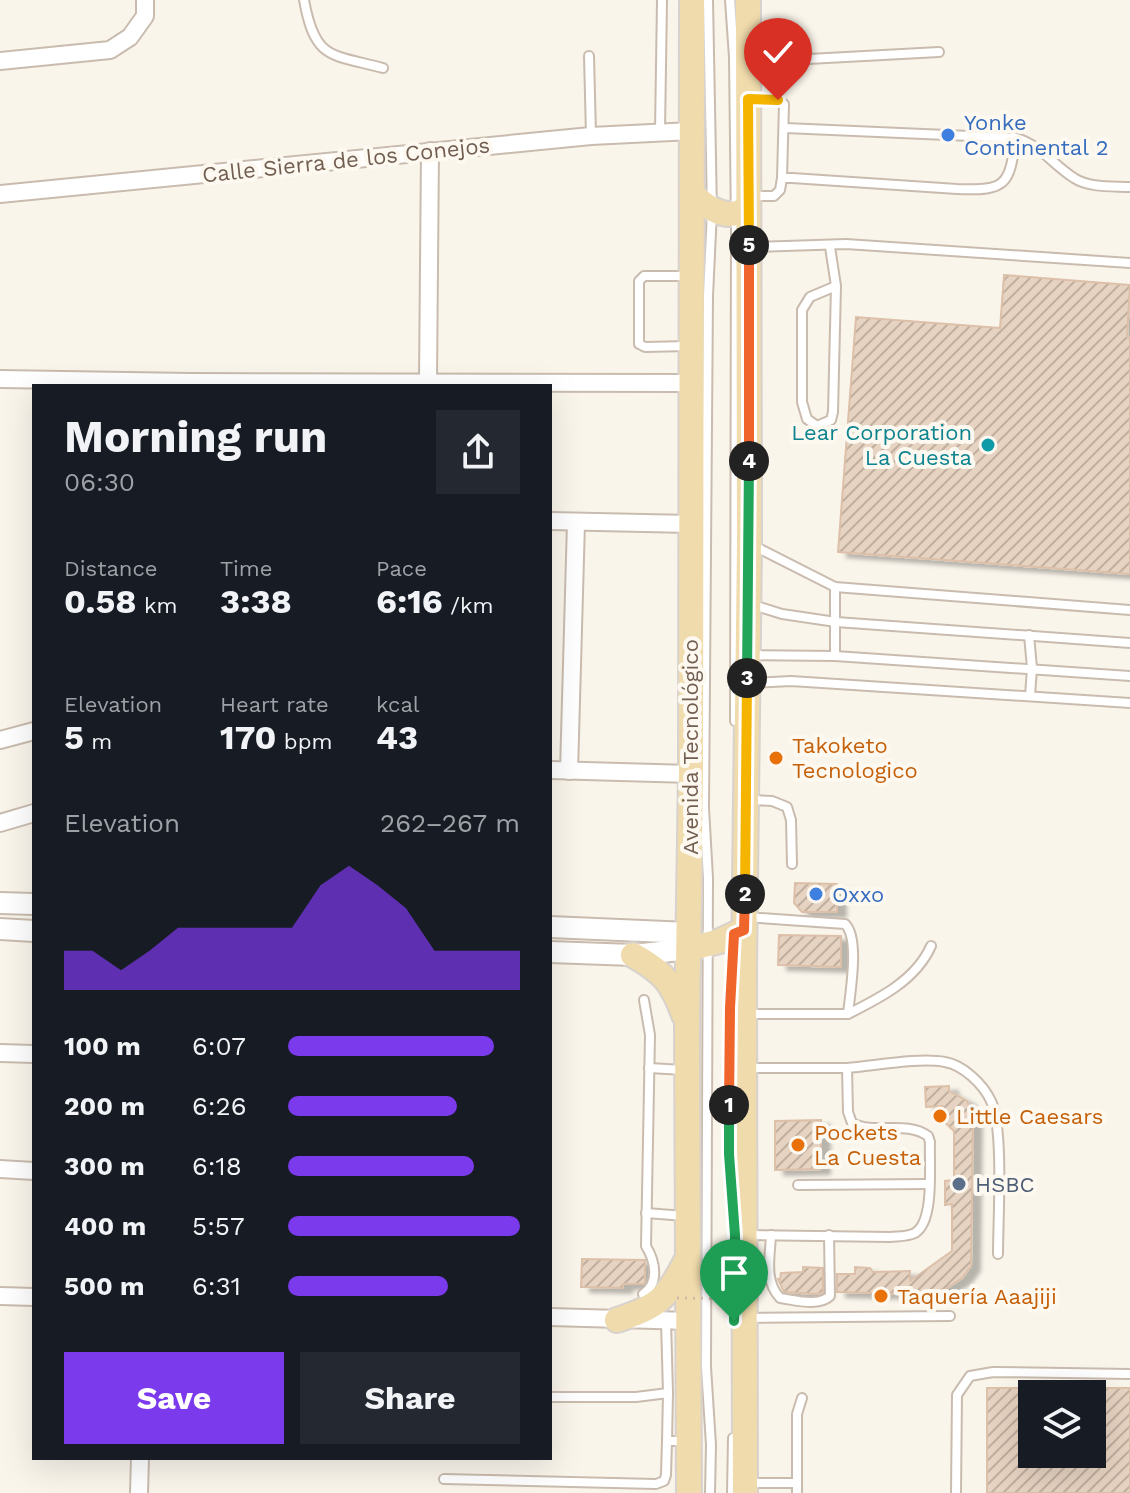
<!DOCTYPE html>
<html lang="en">
<head>
<meta charset="utf-8">
<style>
  body { margin:0; font-family:"Work Sans",sans-serif; background:#242831; color:#f1f3f6; height:100vh; display:flex; flex-direction:column; font-size:30px; white-space:nowrap }
  * { box-sizing:border-box; margin:0 }
  p { font-size:26px; color:#9ea1a6 }
  .icon { flex:none; width:44px; height:44px; fill:none; stroke:currentColor; stroke-width:2; stroke-linecap:round; stroke-linejoin:round }
  .map { position:relative; flex:1; overflow:hidden }
  .side { position:absolute; left:32px; top:384px; width:520px; height:1076px; display:flex; flex-direction:column; background:#171b24; border-radius:0px; box-shadow:0 8px 32px #0002 }
  .side>* { flex:none }
  .fabs { position:absolute; left:1018px; top:1380px; display:grid; gap:16px }
  .fabs a { display:grid; place-items:center; width:88px; height:88px; border-radius:0px; background:#171b24; box-shadow:0 8px 32px #0002; font-size:40px }
  .pin { position:absolute; display:grid; place-items:center; width:68px; height:68px; color:#fff; margin:-82px -34px; border-radius:50% 50% 50% 0; rotate:-45deg; box-shadow:0 0 8px #0007 }
  .pin .icon { rotate:45deg }
  .km { position:absolute; width:40px; height:40px; margin:-20px; border-radius:50%; background:#222; color:#fff; font-size:22px; line-height:40px; text-align:center }
  .round { display:grid; place-items:center; flex:none; width:84px; height:84px; border-radius:0px; background:#242831 }
  .overview { display:flex; align-items:center; justify-content:space-between; height:136px; padding:0 32px }
  h1 { font-size:44px; font-weight:700; line-height:60px }
  .stats { display:grid; grid-template-columns:repeat(3,1fr); gap:12px; height:136px; padding:8px 32px }
  .stats div { display:grid; align-content:center }
  .stats b { font-size:34px; font-weight:700 }
  .stats small { font-size:22px; font-weight:400 }
  .stats p { font-size:22px }
  .chart { height:224px; padding:16px 32px }
  .chart p { display:flex; justify-content:space-between }
  .chart svg { width:100%; height:144px; margin-top:8px; fill:#7c3aed; opacity:.7 }
  .cta { display:flex; gap:16px; margin-top:auto; padding:16px 32px }
  .cta a { flex:1; height:92px; border-radius:0px; background:#7c3aed; color:#fff; font-size:32px; font-weight:700; line-height:92px; text-align:center }
  .cta a+a { background:#242831; color:#f1f3f6 }
  ul { padding:0 32px; list-style:none; font-size:26px }
  li { display:grid; grid-template-columns:128px 96px 1fr; align-items:center; height:60px }
  li i { height:20px; border-radius:10px; background:#7c3aed }
  .map>svg:first-child { display:block }
  .building { fill:url(#building-hatch); stroke:#ddc0a9; stroke-width:2; filter:url(#shadow) }
  .lines { fill:none; stroke-linecap:round; stroke-linejoin:round }
  .service-casing { stroke:#c9bcaf; stroke-width:12 }
  .minor-casing { stroke:#c9bcaf; stroke-width:20 }
  .tertiary-casing { stroke:#c9bcaf; stroke-width:24 }
  .primary-casing { stroke:#d8d2ce; stroke-width:28 }
  .service { stroke:#fff; stroke-width:8 }
  .minor { stroke:#fff; stroke-width:16 }
  .tertiary { stroke:#fff; stroke-width:20 }
  .primary { stroke:#f0dbac; stroke-width:24 }
  .path-bridge { stroke:#d2bba9; stroke-width:3; stroke-dasharray:2 6; stroke-linecap:butt }
  .split-1-casing { stroke:#fff; stroke-width:16 }
  .split-2-casing { stroke:#fff; stroke-width:16 }
  .split-3-casing { stroke:#fff; stroke-width:16 }
  .split-4-casing { stroke:#fff; stroke-width:16 }
  .split-5-casing { stroke:#fff; stroke-width:16 }
  .split-6-casing { stroke:#fff; stroke-width:16 }
  .split-1 { stroke:#22a559; stroke-width:10 }
  .split-2 { stroke:#f0652b; stroke-width:10 }
  .split-3 { stroke:#f5b400; stroke-width:10 }
  .split-4 { stroke:#22a559; stroke-width:10 }
  .split-5 { stroke:#f0652b; stroke-width:10 }
  .split-6 { stroke:#f5b400; stroke-width:10 }
  .shop-dot { fill:#3f7fe0; stroke:#fdf9f1; stroke-width:3 }
  .culture-dot { fill:#0f9aa8; stroke:#fdf9f1; stroke-width:3 }
  .food-dot { fill:#e8710a; stroke:#fdf9f1; stroke-width:3 }
  .service-dot { fill:#5c6f8a; stroke:#fdf9f1; stroke-width:3 }
  .labels { text-anchor:middle; dominant-baseline:central; stroke-width:8; stroke-linejoin:round; paint-order:stroke }
  .shop-label { font-size:22px; fill:#366cbe; stroke:#fdf9f1; text-anchor:start }
  .street-label { font-size:22px; fill:#735f51; stroke:#fdf9f1 }
  .culture-label { font-size:22px; fill:#0d838f; stroke:#fdf9f1; text-anchor:end }
  .food-label { font-size:22px; fill:#c56008; stroke:#fdf9f1; text-anchor:start }
  .service-label { font-size:22px; fill:#4e5e75; stroke:#fdf9f1; text-anchor:start }
</style>
</head>
<body>
<div class="map">
<svg width="1130" height="1493" viewBox="0 0 1130 1493">
  <defs>
    <pattern id="building-hatch" width="6" height="6" patternUnits="userSpaceOnUse" patternTransform="scale(2)"><rect width="6" height="6" fill="#e7d3c1"/><path d="M-1 1l2-2M0 6l6-6M5 7l2-2" fill="none" stroke="#c0ae9f"/></pattern>
    <filter id="shadow"><feDropShadow dx="9" dy="5" stdDeviation="2" flood-color="#0004"/></filter>
  </defs>
  <rect width="100%" height="100%" fill="#faf5eb"/>
  <g class="building">
    <polygon points="1004,275 1130,285 1127,337 1130,338 1130,574 838,552 856,317 1000,328"/>
    <polygon points="795,883 837,884 837,912 802,912 794,903"/>
    <polygon points="779,935 841,936 841,967 778,965"/>
    <polygon points="949,1086 949,1091 967,1101 973,1116 971,1266 962,1278 941,1292 909,1291 909,1294 837,1292 837,1274 855,1274 855,1267 870,1268 873,1272 910,1271 910,1281 952,1251 952,1204 945,1205 945,1181 954,1180 954,1131 941,1119 943,1106 926,1107 925,1087"/>
    <polygon points="821,1120 821,1169 775,1170 775,1121"/>
    <polygon points="582,1259 645,1260 645,1282 644,1284 623,1284 623,1288 581,1287"/>
    <polygon points="803,1267 823,1268 823,1292 817,1294 784,1292 778,1279 780,1279 781,1273 803,1272"/>
    <polygon points="987,1388 1032,1388 1032,1454 1092,1454 1092,1388 1130,1388 1130,1493 987,1493"/>
  </g>
  <g class="lines">
    <g class="service-casing">
      <g id="service">
        <path d="M304 0C315 60 330 54 383 68"/>
        <polyline points="708,0 712,211 708,296 704,808 708,878 706,1367 711,1445 710,1493"/>
        <polyline points="730,0 734,57 736,228 735,721"/>
        <polyline points="589,56 591,135"/>
        <polyline points="752,62 939,52"/>
        <polyline points="749,99 778,100 784,104 782,178"/>
        <path d="M785 128 1016 138C1041 145 1053 165 1074 178 1089 188 1112 186 1130 187"/>
        <polyline points="660,131 662,0"/>
        <path d="M749 196H774L780 190 782 178H792L957 189C1007 191 1009 185 1016 138"/>
        <polyline points="752,247 846,244 1130,263"/>
        <polyline points="830,247 836,286 833,412 831,420 817,426 807,419 802,402 802,310 810,297 836,286"/>
        <polyline points="688,346 645,347 639,344 639,281 644,276 690,276"/>
        <polyline points="754,546 835,587 1130,610"/>
        <polyline points="750,604 782,614 836,622 1130,643"/>
        <polyline points="1029,635 1032,668 1030,696"/>
        <polyline points="749,655 835,656 835,587"/>
        <polyline points="835,656 1130,676"/>
        <polyline points="752,683 791,681 1130,703"/>
        <polyline points="751,800 772,801 787,807 791,820 792,864"/>
        <path d="M746 917 845 924C860 938 850 993 848 1014H746"/>
        <path d="M848 1014C880 998 916 980 931 946"/>
        <polyline points="649,1068 684,1070"/>
        <path d="M746 1068H847L848 1112 852 1123C875 1135 906 1120 928 1136L930 1142C929 1164 935 1221 915 1233 907 1237 898 1236 890 1237L746 1235"/>
        <path d="M847 1068C874 1066 919 1057 945 1062 963 1065 983 1084 991 1101 1004 1128 998 1219 998 1254"/>
        <polyline points="798,1185 929,1184"/>
        <path d="M733 1208C728 1131 725 1051 733 974"/>
        <polyline points="646,1213 685,1216"/>
        <path d="M771 1235C770 1257 764 1281 780 1298 795 1300 818 1307 830 1296L829 1235"/>
        <path d="M643 1294C660 1283 655 1261 646 1246L650 1035 644 1000"/>
        <polyline points="749,1318 950,1316"/>
        <polyline points="666,1321 668,1393"/>
        <polyline points="550,1397 636,1397 668,1393 667,1441 685,1441"/>
        <polyline points="444,1479 656,1484 664,1481 666,1475 667,1441"/>
        <polyline points="750,1483 796,1483"/>
        <polyline points="732,1493 733,1438"/>
        <polyline points="797,1493 797,1414 802,1398"/>
        <polyline points="956,1493 957,1395 970,1376 993,1372 1130,1374"/>
      </g>
    </g>
    <g class="minor-casing">
      <g id="minor">
        <polyline points="0,61 110,50 130,37 145,16 145,0"/>
        <polyline points="0,194 591,136 692,131"/>
        <polyline points="0,379 191,382 691,383"/>
        <polyline points="428,381 430,151"/>
        <polyline points="550,521 691,524"/>
        <polyline points="0,740 34,731"/>
        <polyline points="550,770 691,774"/>
        <polyline points="569,771 576,522"/>
        <polyline points="0,823 34,813"/>
        <polyline points="0,1053 34,1054"/>
        <polyline points="0,1169 34,1171"/>
        <polyline points="0,1296 34,1297"/>
        <polyline points="550,1317 689,1321"/>
        <polyline points="139,1493 140,1458"/>
      </g>
    </g>
    <g class="tertiary-casing">
      <g id="tertiary">
        <polyline points="0,903 34,904"/>
        <polyline points="550,927 689,933"/>
        <polyline points="0,929 34,931"/>
        <polyline points="550,952 633,955 689,949"/>
      </g>
    </g>
    <g class="primary-casing">
      <g id="primary">
        <path d="M692 194C707 208 728 223 748 207"/>
        <polyline points="689,949 720,941 744,930"/>
        <path d="M633 955C663 972 672 982 684 1015"/>
        <path d="M617 1320C657 1307 667 1299 686 1261"/>
        <polyline points="689,1493 687,1025 691,774 692,0"/>
        <polyline points="745,1493 744,970 749,544 748,0"/>
      </g>
    </g>
    <use href="#service" class="service"/>
    <use href="#minor" class="minor"/>
    <use href="#tertiary" class="tertiary"/>
    <use href="#primary" class="primary"/>
    <polyline class="path-bridge" points="677,1298 758,1299"/>
  </g>
  <g class="lines">
    <g class="split-1-casing">
      <polyline id="split-1" points="729,1105 729,1154 735,1235 734,1321"/>
    </g>
    <g class="split-2-casing">
      <polyline id="split-2" points="729,1105 730,1008 734,934 744,930 745,894"/>
    </g>
    <g class="split-3-casing">
      <polyline id="split-3" points="745,894 747,678"/>
    </g>
    <g class="split-4-casing">
      <polyline id="split-4" points="747,678 749,461"/>
    </g>
    <g class="split-5-casing">
      <polyline id="split-5" points="749,245 749,461"/>
    </g>
    <g class="split-6-casing">
      <polyline id="split-6" points="749,245 748,99 778,100"/>
    </g>
    <use href="#split-1" class="split-1"/>
    <use href="#split-2" class="split-2"/>
    <use href="#split-3" class="split-3"/>
    <use href="#split-4" class="split-4"/>
    <use href="#split-5" class="split-5"/>
    <use href="#split-6" class="split-6"/>
  </g>
  <g class="shop-dot">
    <circle cx="948" cy="135" r="8"/>
    <circle cx="816" cy="894" r="8"/>
  </g>
  <circle class="culture-dot" cx="988" cy="445" r="8"/>
  <g class="food-dot">
    <circle cx="776" cy="758" r="8"/>
    <circle cx="940" cy="1116" r="8"/>
    <circle cx="798" cy="1145" r="8"/>
    <circle cx="881" cy="1296" r="8"/>
  </g>
  <circle class="service-dot" cx="959" cy="1184" r="8"/>
  <g class="labels">
    <g class="shop-label">
      <text x="964" y="122">Yonke<tspan x="964" dy="25">Continental 2</tspan></text>
      <text x="832" y="894">Oxxo</text>
    </g>
    <g class="street-label">
      <text transform="translate(346 160) rotate(-6)">Calle Sierra de los Conejos</text>
      <text transform="translate(690 747) rotate(-90)">Avenida Tecnológico</text>
    </g>
    <g class="culture-label">
      <text x="972" y="432">Lear Corporation<tspan x="972" dy="25">La Cuesta</tspan></text>
    </g>
    <g class="food-label">
      <text x="792" y="745">Takoketo<tspan x="792" dy="25">Tecnologico</tspan></text>
      <text x="956" y="1116">Little Caesars</text>
      <text x="814" y="1132">Pockets<tspan x="814" dy="25">La Cuesta</tspan></text>
      <text x="897" y="1296">Taquería Aaajiji</text>
    </g>
    <g class="service-label">
      <text x="975" y="1184">HSBC</text>
    </g>
  </g>
</svg>
<div class="fabs">
<a><svg class="icon" aria-label="layers" viewBox="0 0 24 24"><path d="M12 4l9 5-9 5-9-5zM3 14l9 5 9-5"/></svg></a>
</div>
<div class="pin" style="left:734px;top:1321px;background:#1e9e55"><svg class="icon" aria-label="arrive" viewBox="0 0 24 24"><path d="M6 21V4h12l-3 4 3 4H6"/></svg></div>
<div class="pin" style="left:778px;top:100px;background:#d93025"><svg class="icon" aria-label="check" viewBox="0 0 24 24"><path d="M5 12l5 5 9-10"/></svg></div>
<b class="km" style="left:729px;top:1105px">1</b>
<b class="km" style="left:745px;top:894px">2</b>
<b class="km" style="left:747px;top:678px">3</b>
<b class="km" style="left:749px;top:461px">4</b>
<b class="km" style="left:749px;top:245px">5</b>
<section class="side">
<div class="overview"><div><h1>Morning run</h1><p>06:30</p></div><a class="round"><svg class="icon" aria-label="share" viewBox="0 0 24 24"><path d="M12 15V3M7 8l5-5 5 5M5 13v7h14v-7"/></svg></a></div>
<div class="stats">
<div><p>Distance</p><b>0.58<small> km</small></b></div>
<div><p>Time</p><b>3:38</b></div>
<div><p>Pace</p><b>6:16<small> /km</small></b></div>
</div>
<div class="stats">
<div><p>Elevation</p><b>5<small> m</small></b></div>
<div><p>Heart rate</p><b>170<small> bpm</small></b></div>
<div><p>kcal</p><b>43</b></div>
</div>
<div class="chart"><p><span>Elevation</span>262–267 m</p>
<svg viewBox="0 0 160 44" preserveAspectRatio="none"><path d="M0 44V32L10 32L20 38L30 32L40 25L50 25L60 25L70 25L80 25L90 12L100 6L110 12L120 19L130 32L140 32L150 32L160 32V44z"/></svg>
</div>
<ul>
<li><b>100 m</b>6:07<i style="width:89%"></i></li>
<li><b>200 m</b>6:26<i style="width:73%"></i></li>
<li><b>300 m</b>6:18<i style="width:80%"></i></li>
<li><b>400 m</b>5:57<i style="width:100%"></i></li>
<li><b>500 m</b>6:31<i style="width:69%"></i></li>
</ul>
<div class="cta"><a>Save</a><a>Share</a></div>
</section>
</div>
</body>
</html>
